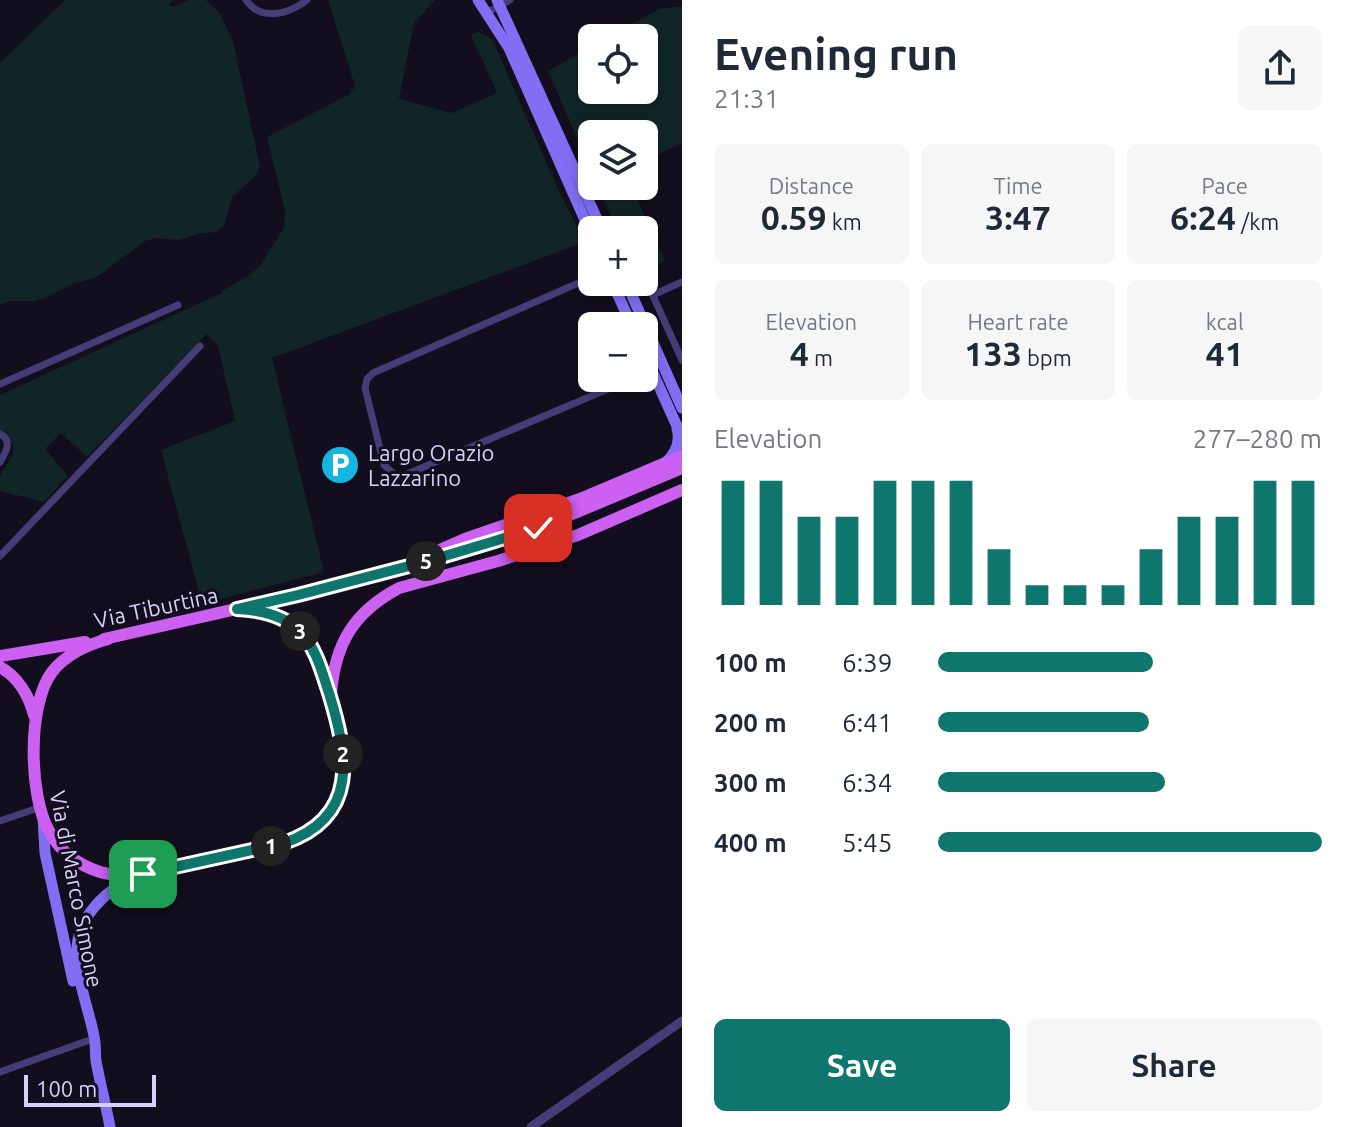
<!DOCTYPE html>
<html lang="en">
<head>
<meta charset="utf-8">
<style>
  body { margin:0; font-family:Ubuntu,sans-serif; background:#f6f6f7; color:#1f2937; height:100vh; display:flex; flex-direction:column; font-size:30px; white-space:nowrap }
  * { box-sizing:border-box; margin:0 }
  p { font-size:26px; color:#747a83 }
  .icon { flex:none; width:44px; height:44px; fill:none; stroke:currentColor; stroke-width:2; stroke-linecap:round; stroke-linejoin:round }
  .map { position:relative; flex:1; overflow:hidden }
  .panel { display:flex; flex-direction:column; background:#fff; width:672px }
  .panel>* { flex:none }
  .controls { position:absolute; left:578px; top:24px; display:grid; gap:16px }
  .controls a { display:grid; place-items:center; width:80px; height:80px; border-radius:12px; background:#fff; box-shadow:0 4px 12px #0003; font-size:40px }
  .scale { position:absolute; left:24px; bottom:20px; width:132px; box-sizing:border-box; padding-left:8px; border:4px solid #d9cffb; border-top:0; font-size:22px; line-height:28px; white-space:nowrap; color:#d9cffb; -webkit-text-stroke:6px #120e1d; paint-order:stroke }
  .pin { position:absolute; display:grid; place-items:center; width:68px; height:68px; color:#fff; margin:-34px; border-radius:16px; box-shadow:0 4px 12px #0006 }
  .km { position:absolute; width:40px; height:40px; margin:-20px; border-radius:50%; background:#222; color:#fff; font-size:22px; line-height:40px; text-align:center }
  .round { display:grid; place-items:center; flex:none; width:84px; height:84px; border-radius:12px; background:#f6f6f7 }
  .summary { display:flex; align-items:center; justify-content:space-between; height:136px; padding:0 32px }
  h1 { font-size:44px; font-weight:700; line-height:60px }
  .metrics { display:grid; grid-template-columns:repeat(3,1fr); gap:12px; height:136px; padding:8px 32px }
  .metrics div { display:grid; align-content:center; border-radius:12px; background:#f6f6f7; text-align:center }
  .metrics b { font-size:34px; font-weight:700 }
  .metrics small { font-size:22px; font-weight:400 }
  .metrics p { font-size:22px }
  .chart { height:224px; padding:16px 32px }
  .chart p { display:flex; justify-content:space-between }
  .chart svg { width:100%; height:144px; margin-top:8px; stroke:#0f766e; stroke-width:6 }
  .action { display:flex; gap:16px; margin-top:auto; padding:16px 32px }
  .action a { flex:1; height:92px; border-radius:12px; background:#0f766e; color:#fff; font-size:32px; font-weight:700; line-height:92px; text-align:center }
  .action a+a { background:#f6f6f7; color:#1f2937 }
  ul { padding:0 32px; list-style:none; font-size:26px }
  li { display:grid; grid-template-columns:128px 96px 1fr; align-items:center; height:60px }
  li i { height:20px; border-radius:10px; background:#0f766e }
  main { display:flex; flex:1; min-height:0 }
  .map>svg:first-child { display:block }
  .grass { fill:#112527 }
  .lines { fill:none; stroke-linecap:round; stroke-linejoin:round }
  .minor { stroke:#463d78; stroke-width:7 }
  .tertiary { stroke:#463d78; stroke-width:9 }
  .secondary { stroke:#816ef2; stroke-width:11 }
  .primary { stroke:#cb60f1; stroke-width:12 }
  .route-casing { stroke:#fff; stroke-width:16 }
  .route { stroke:#0f766e; stroke-width:10 }
  .labels { text-anchor:middle; dominant-baseline:central; stroke-width:6; stroke-linejoin:round; paint-order:stroke }
  .poi-label { font-size:22px; fill:#d9cffb; stroke:#120e1d; text-anchor:start }
  .street-label { font-size:22px; fill:#d9cffb; stroke:#120e1d }
</style>
</head>
<body>
<main>
<div class="map">
<svg width="682" height="1127" viewBox="0 0 682 1127">
  <rect width="100%" height="100%" fill="#120e1d"/>
  <g class="grass">
    <polygon points="65,0 173,0 169,6 177,6 188,0 206,0 219,12 233,41 260,167 255,176 232,197 224,226 216,232 196,234 187,238 177,240 156,238 145,241 101,274 92,279 72,284 45,298 35,301 13,301 3,303 0,305 0,63"/>
    <polygon points="328,0 435,0 414,23 399,99 452,113 497,93 471,35 479,32 492,39 559,191 585,242 272,358 324,572 202,604 161,450 235,421 218,346 207,334 87,457 61,433 45,449 68,476 44,502 0,491 0,475 13,455 13,443 0,438 0,395 222,293 222,291 247,277 259,267 284,228 285,211 267,137 350,94 355,86"/>
    <polygon points="682,6 682,143 644,161 644,134 592,134 592,172 548,71 592,46 592,90 644,90 644,38 607,38 659,9"/>
    <polygon points="598,186 631,186 665,261 644,270 644,230 617,230"/>
  </g>
  <g class="lines">
    <g class="minor">
      <path d="M246 0C261 22 289 14 307 0"/>
      <polyline points="486,13 510,0"/>
      <polyline points="644,276 682,360"/>
      <polyline points="592,277 373,373 367,379 365,388 384,465 395,475 405,475 634,378"/>
      <polyline points="653,295 682,282"/>
      <polyline points="0,384 178,305"/>
      <path d="M0 434C13 441 6 452 0 462"/>
      <polyline points="0,556 200,346"/>
      <polyline points="0,821 41,807"/>
      <polyline points="0,1072 87,1041"/>
    </g>
    <polyline class="tertiary" points="531,1127 682,1021"/>
    <g class="secondary">
      <polyline points="478,0 509,48 592,236"/>
      <polyline points="497,0 602,230"/>
      <polyline points="612,282 632,326"/>
      <polyline points="626,282 682,408"/>
      <polyline points="644,353 676,424 682,433"/>
      <path d="M665 463C676 453 681 442 677 429"/>
      <polyline points="43,817 45,853 73,981"/>
      <path d="M110 1127C106 1105 100 1083 96 1061 95 1053 96 1044 94 1036 89 1010 78 984 77 958 74 919 105 889 139 876"/>
    </g>
    <g class="primary">
      <polyline points="428,555 465,539 580,499 682,456"/>
      <polyline points="104,639 298,595 492,543 558,520 682,468"/>
      <path d="M108 639C86 645 66 654 52 672 27 705 29 796 49 831 60 851 78 865 100 872 132 881 164 870 195 863 225 856 255 850 284 843 360 817 348 755 329 693 322 672 316 647 300 631 283 615 260 610 237 609"/>
      <polyline points="0,656 85,642"/>
      <path d="M0 667C18 677 29 696 34 715"/>
      <path d="M331 694C335 643 354 612 399 588L498 561 578 535 682 490"/>
    </g>
  </g>
  <g class="lines">
    <g class="route-casing">
      <path id="route" d="M143 874 284 843C360 817 348 755 329 693 322 672 316 648 300 631 283 615 260 610 237 609L298 595 428 561 538 528"/>
    </g>
    <use href="#route" class="route"/>
  </g>
  <defs>
    <g id="parking-disc" transform="scale(2)"><circle r="9.5" fill="#14b5e1" stroke="#120e1d"/><path d="M-3.5-5.5H1a3.5 3.5 0 0 1 0 7H-1V5.5H-3.5ZM-1-3.4V-.6H.8a1.4 1.4 0 0 0 0-2.8Z" fill="#fff"/></g>
  </defs>
  <g fill-rule="evenodd">
    <use href="#parking-disc" x="340" y="465"/>
  </g>
  <g class="labels">
    <g class="poi-label">
      <text x="368" y="452">Largo Orazio<tspan x="368" dy="25">Lazzarino</tspan></text>
    </g>
    <g class="street-label">
      <text transform="translate(156 607) rotate(-12)">Via Tiburtina</text>
      <text transform="translate(77 889) rotate(79)">Via di Marco Simone</text>
    </g>
  </g>
</svg>
<div class="controls">
<a><svg class="icon" aria-label="locate" viewBox="0 0 24 24"><circle cx="12" cy="12" r="6"/><path d="M12 2v4M12 18v4M2 12h4M18 12h4"/></svg></a>
<a><svg class="icon" aria-label="layers" viewBox="0 0 24 24"><path d="M12 4l9 5-9 5-9-5zM3 14l9 5 9-5"/></svg></a>
<a>+</a>
<a>−</a>
</div>
<div class="scale">100 m</div>
<div class="pin" style="left:143px;top:874px;background:#1e9e55"><svg class="icon" aria-label="arrive" viewBox="0 0 24 24"><path d="M6 21V4h12l-3 4 3 4H6"/></svg></div>
<div class="pin" style="left:538px;top:528px;background:#d93025"><svg class="icon" aria-label="check" viewBox="0 0 24 24"><path d="M5 12l5 5 9-10"/></svg></div>
<b class="km" style="left:271px;top:846px">1</b>
<b class="km" style="left:343px;top:754px">2</b>
<b class="km" style="left:300px;top:631px">3</b>
<b class="km" style="left:426px;top:561px">5</b>
</div>
<section class="panel">
<div class="summary"><div><h1>Evening run</h1><p>21:31</p></div><a class="round"><svg class="icon" aria-label="share" viewBox="0 0 24 24"><path d="M12 15V3M7 8l5-5 5 5M5 13v7h14v-7"/></svg></a></div>
<div class="metrics">
<div><p>Distance</p><b>0.59<small> km</small></b></div>
<div><p>Time</p><b>3:47</b></div>
<div><p>Pace</p><b>6:24<small> /km</small></b></div>
</div>
<div class="metrics">
<div><p>Elevation</p><b>4<small> m</small></b></div>
<div><p>Heart rate</p><b>133<small> bpm</small></b></div>
<div><p>kcal</p><b>41</b></div>
</div>
<div class="chart"><p><span>Elevation</span>277–280 m</p>
<svg viewBox="0 0 160 44" preserveAspectRatio="none"><path d="M5 44V6M15 44V6M25 44V17M35 44V17M45 44V6M55 44V6M65 44V6M75 44V27M85 44V38M95 44V38M105 44V38M115 44V27M125 44V17M135 44V17M145 44V6M155 44V6"/></svg>
</div>
<ul>
<li><b>100 m</b>6:39<i style="width:56%"></i></li>
<li><b>200 m</b>6:41<i style="width:55%"></i></li>
<li><b>300 m</b>6:34<i style="width:59%"></i></li>
<li><b>400 m</b>5:45<i style="width:100%"></i></li>
</ul>
<div class="action"><a>Save</a><a>Share</a></div>
</section>
</main>
</body>
</html>
